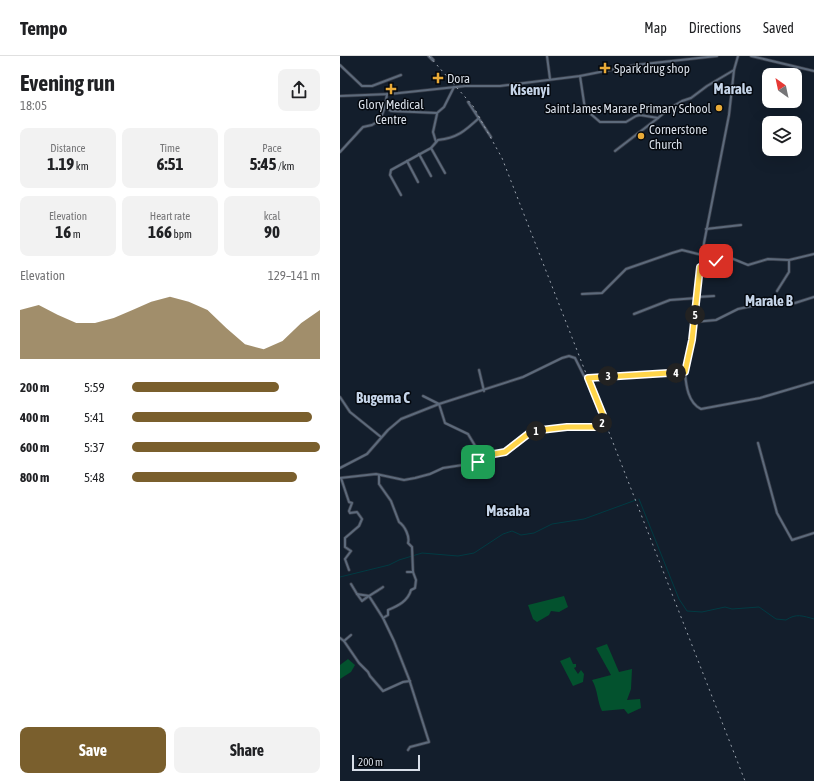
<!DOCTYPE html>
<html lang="en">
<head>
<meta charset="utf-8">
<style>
  body { margin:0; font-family:"Asap Condensed",sans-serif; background:#f2f2f2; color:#202124; height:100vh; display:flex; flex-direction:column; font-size:15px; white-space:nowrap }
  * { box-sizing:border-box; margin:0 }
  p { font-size:13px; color:#757577 }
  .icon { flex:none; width:22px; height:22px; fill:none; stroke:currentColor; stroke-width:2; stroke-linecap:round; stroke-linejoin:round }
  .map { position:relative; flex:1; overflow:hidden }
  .drawer { display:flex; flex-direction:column; background:#fff; width:340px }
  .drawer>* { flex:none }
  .needle { width:26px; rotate:327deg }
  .buttons { position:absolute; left:422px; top:12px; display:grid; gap:8px }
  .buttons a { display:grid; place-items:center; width:40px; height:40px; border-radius:8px; background:#fff; box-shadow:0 4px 16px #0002; font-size:20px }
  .scale { position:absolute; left:12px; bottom:10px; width:68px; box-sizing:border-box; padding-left:4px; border:2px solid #d7dee8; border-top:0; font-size:11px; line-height:14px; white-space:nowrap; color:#d7dee8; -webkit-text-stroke:3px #04080e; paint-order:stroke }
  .pin { position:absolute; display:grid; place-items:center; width:34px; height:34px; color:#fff; margin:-17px; border-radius:8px; box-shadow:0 2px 6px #0006 }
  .km { position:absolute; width:20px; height:20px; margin:-10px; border-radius:50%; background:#222; color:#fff; font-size:11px; line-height:20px; text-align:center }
  .round { display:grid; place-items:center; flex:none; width:42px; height:42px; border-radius:8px; background:#f2f2f2 }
  .overview { display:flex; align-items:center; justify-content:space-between; height:68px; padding:0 20px }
  h1 { font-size:22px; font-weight:700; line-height:30px }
  .figures { display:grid; grid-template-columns:repeat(3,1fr); gap:6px; height:68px; padding:4px 20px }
  .figures div { display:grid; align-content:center; border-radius:8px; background:#f2f2f2; text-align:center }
  .figures b { font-size:17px; font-weight:700 }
  .figures small { font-size:11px; font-weight:400 }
  .figures p { font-size:11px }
  .chart { height:112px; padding:8px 20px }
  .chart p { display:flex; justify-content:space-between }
  .chart svg { width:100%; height:72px; margin-top:4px; fill:#7a5f2d; opacity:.7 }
  .action { display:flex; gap:8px; margin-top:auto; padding:8px 20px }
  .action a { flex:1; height:46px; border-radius:8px; background:#7a5f2d; color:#fff; font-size:16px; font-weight:700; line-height:46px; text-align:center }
  .action a+a { background:#f2f2f2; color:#202124 }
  ul { padding:0 20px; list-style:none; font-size:13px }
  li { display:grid; grid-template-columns:64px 48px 1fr; align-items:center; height:30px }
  li i { height:10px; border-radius:5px; background:#7a5f2d }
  header { display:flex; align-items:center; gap:24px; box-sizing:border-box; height:56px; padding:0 20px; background:#fff; border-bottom:1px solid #e0e0e0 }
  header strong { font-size:19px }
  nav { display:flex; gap:22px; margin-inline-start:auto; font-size:14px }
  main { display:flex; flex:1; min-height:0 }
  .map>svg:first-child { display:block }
  .forest { fill:#03522e }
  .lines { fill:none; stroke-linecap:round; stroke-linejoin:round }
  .stream { stroke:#013b43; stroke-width:1 }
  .street-casing { stroke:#353b47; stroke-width:3.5 }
  .secondary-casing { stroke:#353b47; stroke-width:4.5 }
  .street { stroke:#5d6a7b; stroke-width:2 }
  .secondary { stroke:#5d6a7b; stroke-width:3 }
  .rail { stroke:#9aa2ad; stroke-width:1; stroke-dasharray:2 4; stroke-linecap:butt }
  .route-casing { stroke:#fff; stroke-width:8 }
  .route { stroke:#ffd54a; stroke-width:5 }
  .poi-dot { fill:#e9ab38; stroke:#04080e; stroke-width:1.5 }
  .labels { text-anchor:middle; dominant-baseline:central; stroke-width:3; stroke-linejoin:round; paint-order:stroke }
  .poi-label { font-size:13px; fill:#d7dee8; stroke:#04080e; text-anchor:start }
  .quarter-label { font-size:15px; font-weight:bold; fill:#c5d4e8; stroke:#04080e }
</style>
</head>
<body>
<header>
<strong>Tempo</strong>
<nav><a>Map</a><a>Directions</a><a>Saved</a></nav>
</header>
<main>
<section class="drawer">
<div class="overview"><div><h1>Evening run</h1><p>18:05</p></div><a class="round"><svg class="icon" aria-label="share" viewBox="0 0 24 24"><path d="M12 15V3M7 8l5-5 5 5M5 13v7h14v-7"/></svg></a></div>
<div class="figures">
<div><p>Distance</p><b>1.19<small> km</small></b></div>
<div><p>Time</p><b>6:51</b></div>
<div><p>Pace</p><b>5:45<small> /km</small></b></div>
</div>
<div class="figures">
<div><p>Elevation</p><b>16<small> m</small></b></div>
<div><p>Heart rate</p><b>166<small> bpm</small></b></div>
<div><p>kcal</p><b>90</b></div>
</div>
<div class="chart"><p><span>Elevation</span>129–141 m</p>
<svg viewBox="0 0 160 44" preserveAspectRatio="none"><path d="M0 44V14L10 11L20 17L30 22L40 22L50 19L60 14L70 9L80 6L90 9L100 14L110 25L120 35L130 38L140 33L150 22L160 14V44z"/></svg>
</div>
<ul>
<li><b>200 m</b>5:59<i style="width:78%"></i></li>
<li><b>400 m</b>5:41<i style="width:96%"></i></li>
<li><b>600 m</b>5:37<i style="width:100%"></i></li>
<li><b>800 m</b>5:48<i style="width:88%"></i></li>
</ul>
<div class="action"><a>Save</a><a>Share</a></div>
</section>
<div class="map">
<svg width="474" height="725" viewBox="0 0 474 725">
  <rect width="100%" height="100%" fill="#131e2c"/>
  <g class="forest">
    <polygon points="224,540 228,551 219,556 211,555 209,559 197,566 193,563 188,549"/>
    <path d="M267 588 279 616 292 613 291 633 287 644 300 643 301 652 288 658 284 653 262 655C257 645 258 634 252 624L271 619 256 592Z"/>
    <polygon points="230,601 233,608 236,608 236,611 234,612 238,618 241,614 244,618 243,626 233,630 220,605"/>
    <polygon points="8,603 15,609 11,616 0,623 0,609"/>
  </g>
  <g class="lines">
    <g class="stream">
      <path d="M299 443 339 543 347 555 362 556 385 551 392 553 419 551 436 563 446 564C456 557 463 560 474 563"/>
      <polyline points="0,521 49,509 59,504 82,497 118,500 134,497 163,478 172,475 181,479 194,477 212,468 244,463 296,444"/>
    </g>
    <g class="street-casing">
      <g id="street">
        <polyline points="207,0 210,23"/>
        <polyline points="411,0 474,15"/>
        <polyline points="0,9 22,30 32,30 61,19"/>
        <polyline points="240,20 245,53 260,66 286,66 296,60 300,59 318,62 330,52 342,45 351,42 367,30 394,14"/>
        <polyline points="0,40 50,38 125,30 160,30 240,20 295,9 377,0"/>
        <polyline points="128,46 151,81"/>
        <polyline points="45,51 51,55 97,57 104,51 114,31"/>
        <polyline points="96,86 93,76 97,58"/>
        <polyline points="91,92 105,117"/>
        <polyline points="275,95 318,62"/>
        <polyline points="0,96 23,71 32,69 40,64 45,51 47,38"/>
        <polyline points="79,98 91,120"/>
        <polyline points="67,105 78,126"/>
        <path d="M61 139 50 119 51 114 91 92 98 84C117 82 125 75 139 62"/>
        <polyline points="366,173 401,169"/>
        <polyline points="360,211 367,210 386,200 408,209 428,203 449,204 474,198"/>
        <polyline points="437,235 449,216 449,204"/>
        <polyline points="242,238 262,237 286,213 332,197 342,194 362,199"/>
        <polyline points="357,241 374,240"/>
        <polyline points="294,258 330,244 357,242"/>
        <polyline points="354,266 376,264 398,253 422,248 455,247 474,241"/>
        <polyline points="139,314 144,335"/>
        <path d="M345 317C346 329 348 347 361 353L420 342 474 326"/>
        <polyline points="83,340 99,348 105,367 128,378 143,403"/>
        <polyline points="0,341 10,356 41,381"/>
        <polyline points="418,387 437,457 452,484 474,477"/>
        <polyline points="0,412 27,398 48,374 61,363 99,348 183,321 222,302 229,300 235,302 244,320 249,322 345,317 352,284 364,187 389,59 394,14 398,0"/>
        <path d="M39 419V428L51 445 59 466C65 470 70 481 68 487L72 491 73 516H67"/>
        <polyline points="0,422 36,418 64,424 75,422 90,418 103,412 136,407 154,398 163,397 193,375 229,371 256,371 262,367 264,361 249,322"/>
        <polyline points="1,422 9,446 12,447 9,455 10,457 17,456 22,463 19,470 5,482 5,491 11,495 5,503 9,514"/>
        <polyline points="11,528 17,538"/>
        <path d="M43 531C36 536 28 540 22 545L17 538C21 539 25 539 29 540L43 562"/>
        <polyline points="11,579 4,585 19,607 28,616 30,620 43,635 63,626 70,625"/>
        <polyline points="0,582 4,585"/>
        <path d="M68 694 70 691 89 686 69 623 54 585 43 562 48 559V554C58 550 68 545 71 534L75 532 76 524 73 516"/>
      </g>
    </g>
    <g class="secondary-casing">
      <polyline id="secondary" points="89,0 93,4"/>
    </g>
    <use href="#street" class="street"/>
    <use href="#secondary" class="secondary"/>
    <polyline class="rail" points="89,0 133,50 162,102 405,725"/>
  </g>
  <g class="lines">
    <g class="route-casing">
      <polyline id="route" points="138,406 154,398 165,396 192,375 227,371 256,371 262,367 263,359 248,322 345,316 352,284 360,211 376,205"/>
    </g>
    <use href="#route" class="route"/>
  </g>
  <g class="poi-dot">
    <path d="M263 6h4v4h4v4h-4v4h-4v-4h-4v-4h4z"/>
    <path d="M96 16h4v4h4v4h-4v4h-4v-4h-4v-4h4z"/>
    <path d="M49 27h4v4h4v4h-4v4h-4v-4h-4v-4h4z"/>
    <circle cx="379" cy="52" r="4"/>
    <circle cx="301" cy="80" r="4"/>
  </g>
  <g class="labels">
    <g class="poi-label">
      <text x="274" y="12">Spark drug shop</text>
      <text x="107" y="22">Dora</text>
      <text x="51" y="48" text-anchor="middle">Glory Medical<tspan x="51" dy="15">Centre</tspan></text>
      <text x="371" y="52" text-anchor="end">Saint James Marare Primary School</text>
      <text x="309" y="73">Cornerstone<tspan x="309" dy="15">Church</tspan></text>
    </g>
    <g class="quarter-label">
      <text x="393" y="32">Marale</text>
      <text x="190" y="33">Kisenyi</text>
      <text x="429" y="244">Marale B</text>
      <text x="43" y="341">Bugema C</text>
      <text x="168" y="454">Masaba</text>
    </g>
  </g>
</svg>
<div class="buttons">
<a><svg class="needle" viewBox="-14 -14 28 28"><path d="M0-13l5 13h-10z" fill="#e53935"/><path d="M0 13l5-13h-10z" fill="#757577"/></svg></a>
<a><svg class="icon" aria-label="layers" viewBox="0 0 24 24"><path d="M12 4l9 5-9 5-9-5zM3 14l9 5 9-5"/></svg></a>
</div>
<div class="scale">200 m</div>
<div class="pin" style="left:138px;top:406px;background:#1e9e55"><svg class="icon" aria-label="arrive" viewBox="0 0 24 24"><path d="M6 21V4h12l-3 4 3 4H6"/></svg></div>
<div class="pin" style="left:376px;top:205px;background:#d93025"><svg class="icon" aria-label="check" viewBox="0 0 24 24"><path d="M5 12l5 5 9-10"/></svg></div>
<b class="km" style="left:196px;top:375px">1</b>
<b class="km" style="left:262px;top:367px">2</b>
<b class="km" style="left:268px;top:320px">3</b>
<b class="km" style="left:336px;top:317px">4</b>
<b class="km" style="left:355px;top:259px">5</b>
</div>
</main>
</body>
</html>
